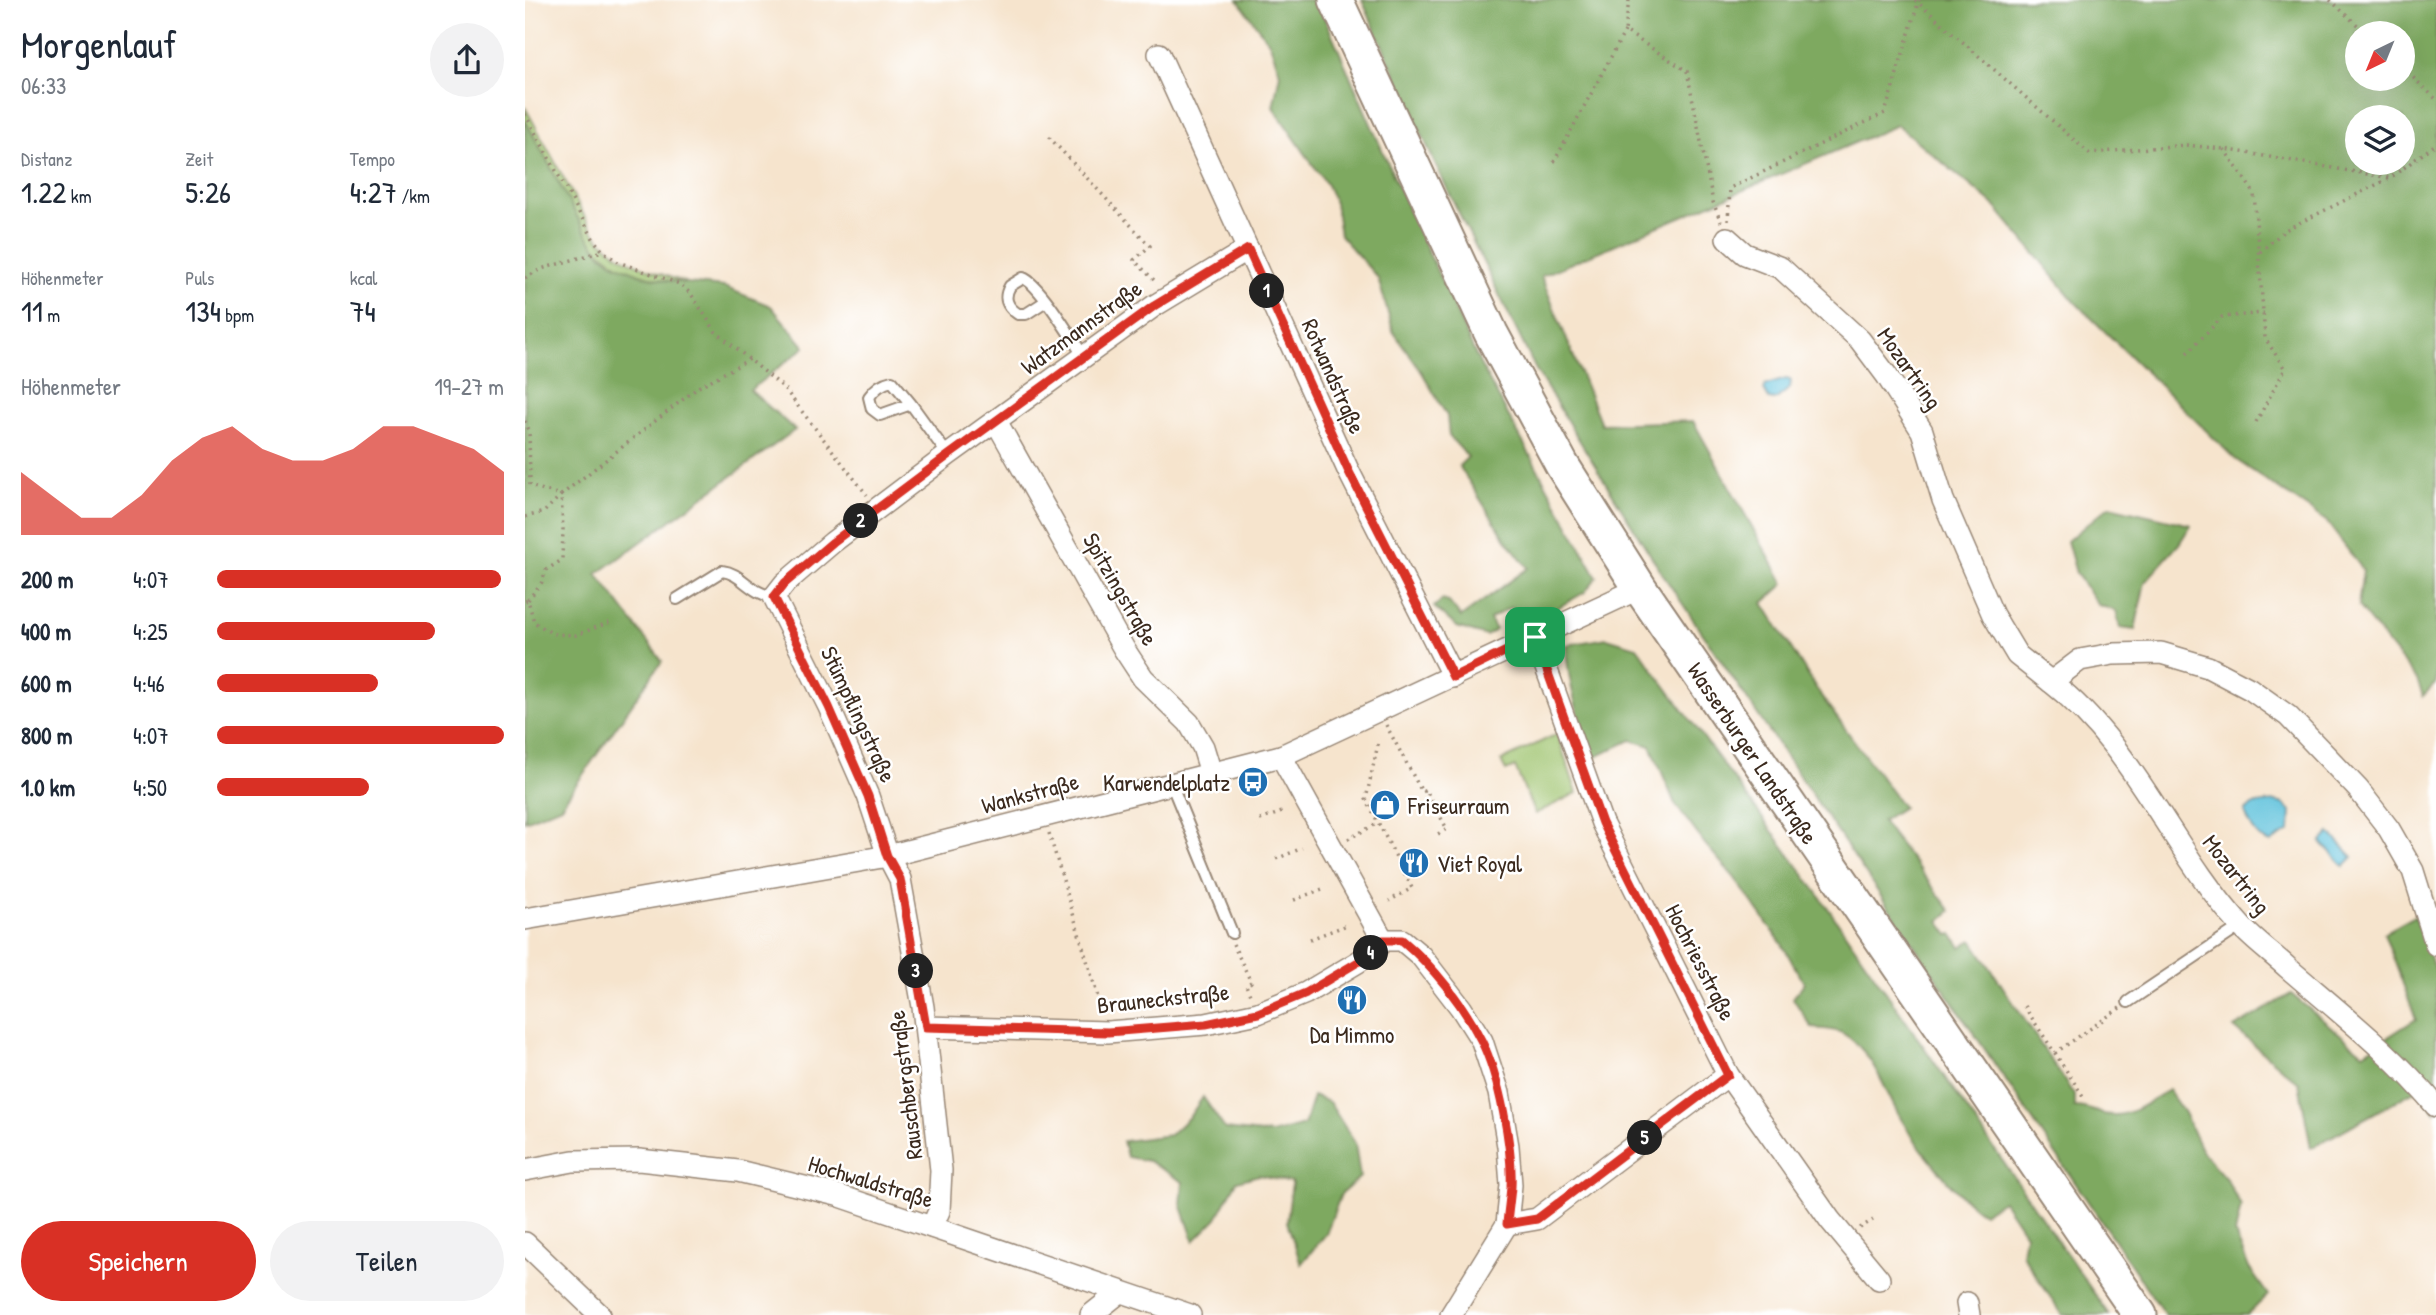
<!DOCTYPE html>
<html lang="de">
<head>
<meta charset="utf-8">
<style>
  body { margin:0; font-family:"Patrick Hand",sans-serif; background:#f2f2f3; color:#1f2937; height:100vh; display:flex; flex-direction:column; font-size:26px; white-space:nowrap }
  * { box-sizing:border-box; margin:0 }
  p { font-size:23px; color:#747a83 }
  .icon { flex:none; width:38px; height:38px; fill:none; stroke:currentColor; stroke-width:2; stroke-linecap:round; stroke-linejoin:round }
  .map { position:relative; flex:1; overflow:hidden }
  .details { display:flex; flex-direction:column; background:#fff; width:525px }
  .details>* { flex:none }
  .needle { width:46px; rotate:223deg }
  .buttons { position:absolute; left:1820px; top:21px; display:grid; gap:14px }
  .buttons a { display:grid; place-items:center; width:70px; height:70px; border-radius:50%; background:#fff; box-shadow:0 7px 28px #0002; font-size:35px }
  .pin { position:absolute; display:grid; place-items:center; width:60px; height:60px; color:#fff; margin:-30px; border-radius:14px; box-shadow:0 4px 10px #0006 }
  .km { position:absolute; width:35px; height:35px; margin:-18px; border-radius:50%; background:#222; color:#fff; font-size:19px; line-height:35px; text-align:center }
  .round { display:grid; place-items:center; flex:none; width:74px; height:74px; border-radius:37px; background:#f2f2f3 }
  .overview { display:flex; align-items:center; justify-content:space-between; height:119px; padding:0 21px }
  h1 { font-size:38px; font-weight:600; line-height:52px }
  .stats { display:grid; grid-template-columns:repeat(3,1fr); gap:10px; height:119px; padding:7px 21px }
  .stats div { display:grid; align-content:center }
  .stats b { font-size:30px; font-weight:600 }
  .stats small { font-size:19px; font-weight:400 }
  .stats p { font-size:19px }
  .chart { height:196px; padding:14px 21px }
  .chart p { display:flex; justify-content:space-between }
  .chart svg { width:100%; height:126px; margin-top:7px; fill:#d93025; opacity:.7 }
  .primary-button { display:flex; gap:14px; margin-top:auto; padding:14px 21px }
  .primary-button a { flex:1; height:80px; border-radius:42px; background:#d93025; color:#fff; font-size:28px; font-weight:600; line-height:80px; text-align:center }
  .primary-button a+a { background:#f2f2f3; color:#1f2937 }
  ul { padding:0 21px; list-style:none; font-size:23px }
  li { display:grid; grid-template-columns:112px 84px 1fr; align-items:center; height:52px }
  li i { height:18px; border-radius:9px; background:#d93025 }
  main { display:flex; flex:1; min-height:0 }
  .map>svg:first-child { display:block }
  .green { fill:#9ec36d; stroke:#6c7646; stroke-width:2 }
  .forest { fill:#7ea960; stroke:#5c6a3f; stroke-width:2; fill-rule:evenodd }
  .water { fill:#5dc1db; stroke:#4c767c; stroke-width:2 }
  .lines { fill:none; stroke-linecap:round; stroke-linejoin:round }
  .lane-casing { stroke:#988776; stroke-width:14 }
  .street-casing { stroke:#988776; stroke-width:24 }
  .primary-casing { stroke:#988776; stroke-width:37 }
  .path { stroke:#988776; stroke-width:3.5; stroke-dasharray:2 5; stroke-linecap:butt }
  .lane { stroke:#fff; stroke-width:10 }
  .street { stroke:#fff; stroke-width:21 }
  .primary { stroke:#fff; stroke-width:33 }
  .route-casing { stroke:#fff; stroke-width:14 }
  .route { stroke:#d93025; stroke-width:9 }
  .labels { text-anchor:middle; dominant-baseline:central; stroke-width:5; stroke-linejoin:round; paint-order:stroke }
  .street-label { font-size:23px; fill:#3b2a1e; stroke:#fff }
  .poi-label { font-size:23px; fill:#3b2a1e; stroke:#fff; text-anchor:start }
</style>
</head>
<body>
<main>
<section class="details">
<div class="overview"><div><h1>Morgenlauf</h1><p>06:33</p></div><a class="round"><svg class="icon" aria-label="share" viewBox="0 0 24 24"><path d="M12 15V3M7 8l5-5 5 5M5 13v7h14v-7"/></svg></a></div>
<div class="stats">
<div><p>Distanz</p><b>1.22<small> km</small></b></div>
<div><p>Zeit</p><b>5:26</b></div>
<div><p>Tempo</p><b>4:27<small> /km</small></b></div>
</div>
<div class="stats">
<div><p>Höhenmeter</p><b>11<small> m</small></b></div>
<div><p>Puls</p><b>134<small> bpm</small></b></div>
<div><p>kcal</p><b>74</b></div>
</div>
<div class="chart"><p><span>Höhenmeter</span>19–27 m</p>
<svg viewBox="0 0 160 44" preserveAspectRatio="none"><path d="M0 44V22L10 30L20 38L30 38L40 30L50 18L60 10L70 6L80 14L90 18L100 18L110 14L120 6L130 6L140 10L150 14L160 22V44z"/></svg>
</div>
<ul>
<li><b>200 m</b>4:07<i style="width:99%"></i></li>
<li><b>400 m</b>4:25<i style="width:76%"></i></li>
<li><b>600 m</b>4:46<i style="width:56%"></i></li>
<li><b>800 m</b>4:07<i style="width:100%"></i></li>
<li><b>1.0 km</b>4:50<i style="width:53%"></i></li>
</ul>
<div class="primary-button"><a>Speichern</a><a>Teilen</a></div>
</section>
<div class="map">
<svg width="1911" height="1315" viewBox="0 0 1911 1315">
  <rect width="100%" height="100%" fill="#fff"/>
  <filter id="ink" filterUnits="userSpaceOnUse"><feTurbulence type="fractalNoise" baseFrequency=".0143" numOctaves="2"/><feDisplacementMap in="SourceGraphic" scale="14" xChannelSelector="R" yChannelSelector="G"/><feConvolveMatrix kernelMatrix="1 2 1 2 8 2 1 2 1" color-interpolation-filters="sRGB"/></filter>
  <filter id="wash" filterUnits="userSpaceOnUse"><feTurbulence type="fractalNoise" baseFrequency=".00686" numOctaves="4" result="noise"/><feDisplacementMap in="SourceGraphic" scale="28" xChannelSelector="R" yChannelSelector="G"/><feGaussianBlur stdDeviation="1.57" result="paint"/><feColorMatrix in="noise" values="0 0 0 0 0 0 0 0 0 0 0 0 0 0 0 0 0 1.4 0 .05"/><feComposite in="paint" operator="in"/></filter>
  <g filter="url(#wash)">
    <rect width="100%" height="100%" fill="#f6e4cd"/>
    <g class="green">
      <path d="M0 107 68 232C94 263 125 270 162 283 123 280 87 270 63 237L0 120Z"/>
      <polygon points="1032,734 1052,793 1010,814 990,767 981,771 976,761"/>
    </g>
    <g class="forest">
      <polygon points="713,0 792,0 872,184 955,364 1072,577 1060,592 1011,620 999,622 993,619 986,607 965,619 971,630 961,636 932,627 909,607 917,600 924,602 936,617 1003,568 980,538 934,466 943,457 924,436 922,416 898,374 868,331 853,278 815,235 810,203 802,185 748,107 755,73 745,44"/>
      <path d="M837 0H1911V683L1898 696 1892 680 1833 606 1838 570 1801 521 1710 459 1551 303 1468 204 1372 125 1016 276 1076 424 1168 421 1259 584 1238 603 1296 696 1378 807 1357 821 1426 911 1414 921 1424 935 1427 934 1436 947 1447 940 1549 1095V1107C1565 1107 1575 1115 1587 1115 1607 1116 1627 1100 1643 1090L1659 1113 1677 1152 1702 1180 1716 1206 1710 1234 1724 1268 1743 1295 1722 1315H1640L1136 572 1012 372 911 166ZM1832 33H1878V79H1832ZM1832 117H1878V163H1832Z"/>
      <polygon points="0,120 63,237 75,253 88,263 119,276 144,281 199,287 246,306 280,347 225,390 270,430 72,574 137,661 36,806 0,821"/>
      <polygon points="1584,506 1666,525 1654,544 1620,582 1610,630 1595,628 1591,611 1573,605 1551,573 1542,541"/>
      <path d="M1082 638 1112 647 1294 895 1584 1315H1537L1497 1254 1500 1234 1478 1201 1458 1213C1433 1199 1392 1145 1376 1119 1359 1090 1350 1054 1319 1034 1311 1029 1297 1029 1287 1028L1268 998 1279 983 1257 944 1209 877 1180 844 1150 804 1126 746 1106 740 1069 758C1055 725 1042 680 1041 645Z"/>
      <polygon points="1890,916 1911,973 1911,1112 1891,1090 1786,1148 1774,1083 1709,1028 1766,994 1838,1053 1891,1019 1859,933"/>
      <polygon points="788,1096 804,1102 830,1143 835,1177 816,1194 801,1234 776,1264 762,1222 767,1182 734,1175 712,1181 692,1218 669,1241 656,1204 658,1182 623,1161 602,1157 598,1141 645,1135 665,1116 678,1097 700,1129 746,1134 779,1125"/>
    </g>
    <g class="water">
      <polygon points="1261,379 1266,380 1265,388 1250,400 1244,399 1239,390 1241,385"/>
      <path d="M1751 802 1759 804 1766 811 1765 831 1745 843C1732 839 1724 824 1720 812 1727 802 1740 803 1751 802Z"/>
      <polygon points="1805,833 1828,857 1819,866 1796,842"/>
    </g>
  </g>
  <g filter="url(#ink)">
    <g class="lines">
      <g class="lane-casing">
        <g id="lane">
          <path d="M521 301 501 314H493C482 307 478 298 485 286L498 278C514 283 548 340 559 357"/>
          <path d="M386 404 367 381C357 383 350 388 344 397L347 409 355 415 386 404 423 455"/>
          <path d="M152 599 197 571C217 573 224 593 249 597"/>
          <polyline points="646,783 707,933"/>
          <polyline points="1603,1002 1716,926"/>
        </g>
      </g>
      <g class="street-casing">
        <g id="street">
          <polyline points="634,54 823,470 928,677"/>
          <polyline points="1202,238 1220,254 1256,268 1335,340 1362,376 1397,431 1418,500 1468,615 1492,655 1526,682"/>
          <polyline points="471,421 599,649 618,678 664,723 678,747 686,773"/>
          <polyline points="1010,637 1077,823 1203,1075 1305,1220 1354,1279"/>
          <polyline points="756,756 858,940"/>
          <polyline points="0,919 363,856 756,756 1115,588"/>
          <polyline points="858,940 877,940 896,956 936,1008 957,1041 974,1093 983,1146 986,1185 982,1224 926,1315"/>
          <path d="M1911 945 1888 871 1864 829 1833 789 1763 716 1725 689 1683 667 1636 653 1588 654 1555 660 1526 682C1609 746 1646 849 1715 925 1729 941 1748 954 1763 968 1814 1012 1869 1055 1911 1106"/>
          <polyline points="401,1027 583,1032 681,1024 733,1013 781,993 833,962 850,950 858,940"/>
          <polyline points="0,1170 48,1161 114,1160 213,1171 312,1195 665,1315"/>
          <polyline points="982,1224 1012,1219 1203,1075"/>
          <polyline points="407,1227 414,1211 416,1170 398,1007 375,879 363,856 343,796 304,707 249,597 260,583 308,542 423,455 629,306 723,249"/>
          <polyline points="0,1243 75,1315"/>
          <polyline points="1442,1303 1444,1315"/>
          <polyline points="566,1315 595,1292"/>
        </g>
      </g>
      <g class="primary-casing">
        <polyline id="primary" points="811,0 966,333 1037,465 1115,588 1615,1315"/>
      </g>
      <g class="path">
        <polyline points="1104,0 1100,31 1162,71 1188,202 1196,222"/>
        <polyline points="1390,0 1564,153 1661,145 1699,149 1865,178 1911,144"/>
        <polyline points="1805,0 1841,33"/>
        <polyline points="1878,68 1911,99"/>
        <polyline points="0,114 69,240 78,251 93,262 155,284 166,294 191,332 258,387 342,495"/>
        <polyline points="524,137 625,246 609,260 632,283"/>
        <polyline points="1699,149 1729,193 1740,338 1760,369 1731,422"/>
        <polyline points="1029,162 1100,31"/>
        <polyline points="1203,221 1205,188 1360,113 1394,0"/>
        <polyline points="1735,252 1760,230 1863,179"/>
        <polyline points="0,278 16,269 78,251"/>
        <polyline points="1662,353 1697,317 1739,313"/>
        <polyline points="0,421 4,430 5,486 36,495 175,386 225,359"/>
        <polyline points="0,517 19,512 36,495"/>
        <polyline points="3,600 17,582 21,570 37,560 38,529 36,495"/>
        <polyline points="0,601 3,600 9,622 28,634 51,635 85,622"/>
        <polyline points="861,725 897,792 901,790 922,829 911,835"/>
        <polyline points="853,744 841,799 887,888 864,901"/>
        <polyline points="735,820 757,812"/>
        <polyline points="524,833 578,1014"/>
        <polyline points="823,839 853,823"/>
        <polyline points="751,859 777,848"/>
        <polyline points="769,900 800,888"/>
        <polyline points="785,939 822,925"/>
        <polyline points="708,944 726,982 721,985 725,995"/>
        <polyline points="1499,1006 1558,1096"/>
        <polyline points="1530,1053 1595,1008"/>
        <polyline points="1335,1228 1348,1220"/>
      </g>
      <use href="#lane" class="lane"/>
      <use href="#street" class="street"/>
      <use href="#primary" class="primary"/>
    </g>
  </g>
  <g class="lines" filter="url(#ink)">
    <g class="route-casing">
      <path id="route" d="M723 249 823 470 928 677 1010 637 1077 823 1203 1075 1012 1219 982 1224C983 1212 985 1199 986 1187 988 1148 974 1075 956 1040 938 1004 908 966 877 940H858L850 950 833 962 781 993 733 1013 681 1024 583 1032 401 1027 375 879 362 856 343 796 304 707 249 597 260 583 308 542 424 455 629 306Z"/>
    </g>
    <use href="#route" class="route"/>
  </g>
  <defs>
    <g id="bus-disc" transform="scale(1.575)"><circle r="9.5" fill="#1f6fb2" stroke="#fff"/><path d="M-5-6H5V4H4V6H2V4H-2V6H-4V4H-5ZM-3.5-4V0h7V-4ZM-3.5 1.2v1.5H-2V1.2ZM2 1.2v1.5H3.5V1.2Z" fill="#fff"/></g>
    <g id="shop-disc" transform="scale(1.575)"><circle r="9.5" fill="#1f6fb2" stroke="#fff"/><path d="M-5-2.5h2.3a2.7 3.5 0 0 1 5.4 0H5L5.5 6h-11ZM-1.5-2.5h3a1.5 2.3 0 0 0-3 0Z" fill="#fff"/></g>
    <g id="restaurant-disc" transform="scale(1.575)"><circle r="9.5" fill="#1f6fb2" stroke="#fff"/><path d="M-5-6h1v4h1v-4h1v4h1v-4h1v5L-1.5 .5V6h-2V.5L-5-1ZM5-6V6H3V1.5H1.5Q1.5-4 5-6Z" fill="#fff"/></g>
  </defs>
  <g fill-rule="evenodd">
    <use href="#bus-disc" x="728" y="782"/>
    <use href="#shop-disc" x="860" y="805"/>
    <use href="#restaurant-disc" x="889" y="863"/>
    <use href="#restaurant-disc" x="827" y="1000"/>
  </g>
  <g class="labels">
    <g class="street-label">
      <text transform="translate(556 327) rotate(-36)">Watzmannstraße</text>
      <text transform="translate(1385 368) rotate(55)">Mozartring</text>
      <text transform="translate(809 376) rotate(66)">Rotwandstraße</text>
      <text transform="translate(596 589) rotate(60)">Spitzingstraße</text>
      <text transform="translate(334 714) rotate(65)">Stümpflingstraße</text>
      <text transform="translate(1228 753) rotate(56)">Wasserburger Landstraße</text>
      <text transform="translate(505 793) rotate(-15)">Wankstraße</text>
      <text transform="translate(1712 874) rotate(52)">Mozartring</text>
      <text transform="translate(1176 962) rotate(63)">Hochriesstraße</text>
      <text transform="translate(638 998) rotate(-6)">Brauneckstraße</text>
      <text transform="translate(380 1085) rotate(-97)">Rauschbergstraße</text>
      <text transform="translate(346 1181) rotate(17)">Hochwaldstraße</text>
    </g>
    <g class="poi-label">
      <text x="705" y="782" text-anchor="end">Karwendelplatz</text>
      <text x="883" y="805">Friseurraum</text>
      <text x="912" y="863">Viet Royal</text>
      <text x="827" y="1034" text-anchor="middle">Da Mimmo</text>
    </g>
  </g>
</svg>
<div class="buttons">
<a><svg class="needle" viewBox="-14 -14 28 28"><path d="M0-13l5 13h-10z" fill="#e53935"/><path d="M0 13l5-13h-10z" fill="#747a83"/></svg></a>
<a><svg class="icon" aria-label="layers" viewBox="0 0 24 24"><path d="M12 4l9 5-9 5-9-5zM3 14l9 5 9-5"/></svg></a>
</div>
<div class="pin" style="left:1010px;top:637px;background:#1e9e55"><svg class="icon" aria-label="arrive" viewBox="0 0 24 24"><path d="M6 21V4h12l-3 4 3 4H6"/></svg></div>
<b class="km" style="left:742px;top:291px">1</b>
<b class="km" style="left:336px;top:521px">2</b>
<b class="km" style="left:391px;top:971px">3</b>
<b class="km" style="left:846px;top:953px">4</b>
<b class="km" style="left:1120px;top:1138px">5</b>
</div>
</main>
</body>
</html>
